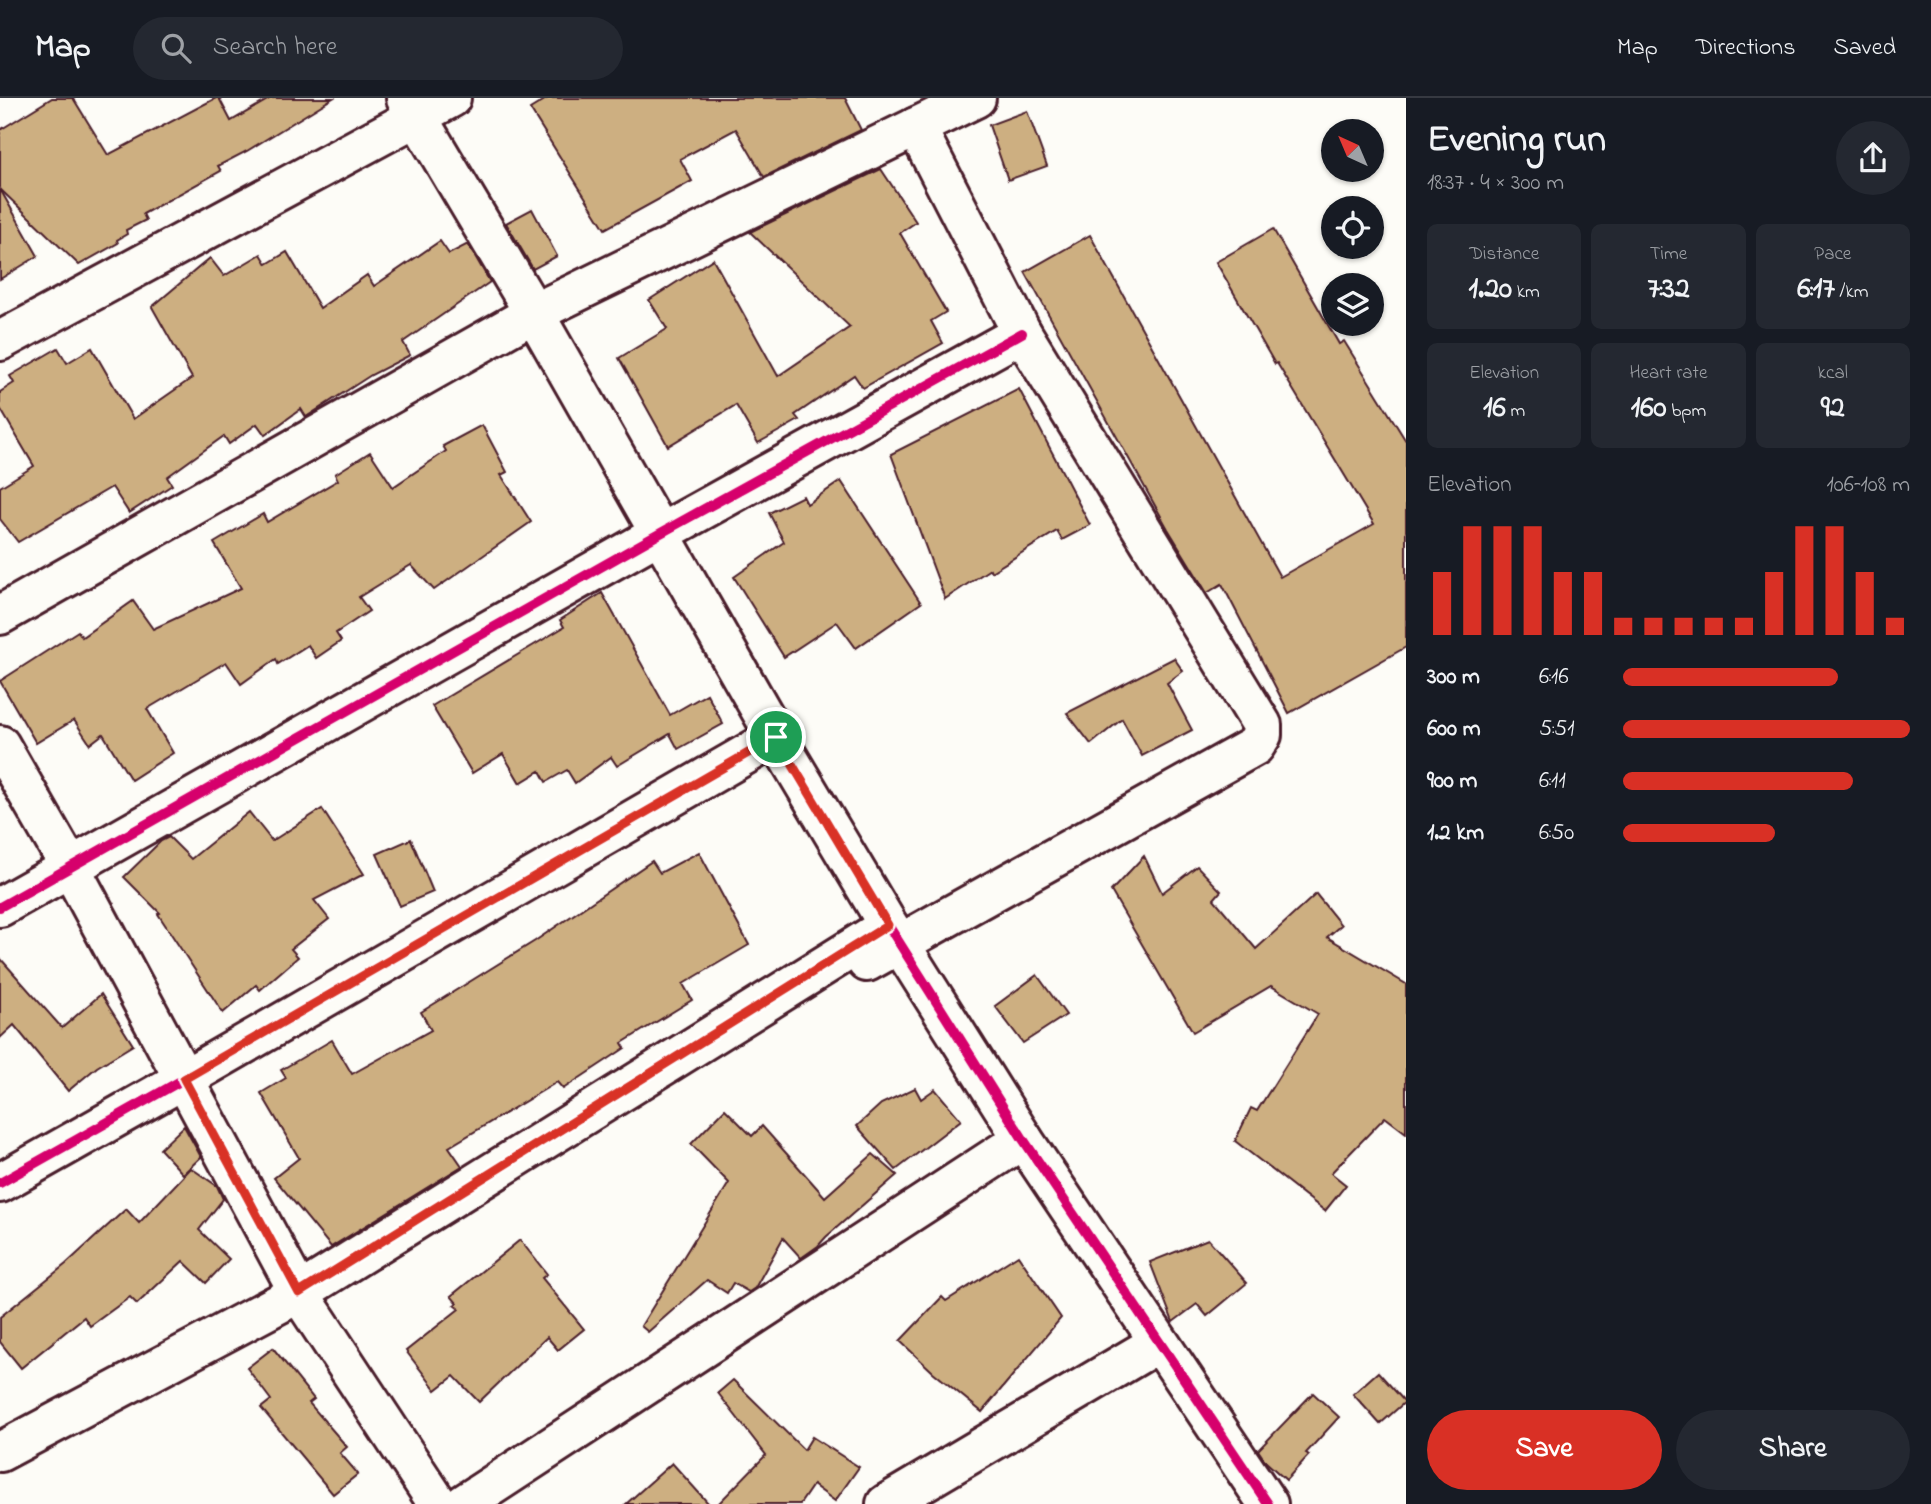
<!DOCTYPE html>
<html lang="en">
<head>
<meta charset="utf-8">
<style>
  body { margin:0; font-family:"Indie Flower",sans-serif; background:#242831; color:#f1f3f6; height:100vh; display:flex; flex-direction:column; font-size:26px; white-space:nowrap }
  * { box-sizing:border-box; margin:0 }
  p { font-size:23px; color:#9ea1a6 }
  .icon { flex:none; width:38px; height:38px; fill:none; stroke:currentColor; stroke-width:2; stroke-linecap:round; stroke-linejoin:round }
  .map { position:relative; flex:1; overflow:hidden }
  .sheet { display:flex; flex-direction:column; background:#171b24; width:525px }
  .sheet>* { flex:none }
  .needle { width:46px; rotate:316deg }
  .fabs { position:absolute; left:1321px; top:21px; display:grid; gap:14px }
  .fabs a { display:grid; place-items:center; width:63px; height:63px; border-radius:50%; background:#171b24; box-shadow:0 2px 5px #0004; font-size:35px }
  .pin { position:absolute; display:grid; place-items:center; width:60px; height:60px; color:#fff; margin:-30px; border:4px solid #fff; border-radius:50%; box-shadow:0 2px 7px #0007 }
  .round { display:grid; place-items:center; flex:none; width:74px; height:74px; border-radius:37px; background:#242831 }
  .overview { display:flex; align-items:center; justify-content:space-between; height:119px; padding:0 21px }
  h1 { font-size:38px; font-weight:700; line-height:52px }
  .figures { display:grid; grid-template-columns:repeat(3,1fr); gap:10px; height:119px; padding:7px 21px }
  .figures div { display:grid; align-content:center; border-radius:10px; background:#242831; text-align:center }
  .figures b { font-size:30px; font-weight:700 }
  .figures small { font-size:19px; font-weight:400 }
  .figures p { font-size:19px }
  .chart { height:196px; padding:14px 21px }
  .chart p { display:flex; justify-content:space-between }
  .chart svg { width:100%; height:126px; margin-top:7px; stroke:#d93025; stroke-width:6 }
  .cta { display:flex; gap:14px; margin-top:auto; padding:14px 21px }
  .cta a { flex:1; height:80px; border-radius:42px; background:#d93025; color:#fff; font-size:28px; font-weight:700; line-height:80px; text-align:center }
  .cta a+a { background:#242831; color:#f1f3f6 }
  ul { padding:0 21px; list-style:none; font-size:23px }
  li { display:grid; grid-template-columns:112px 84px 1fr; align-items:center; height:52px }
  li i { height:18px; border-radius:9px; background:#d93025 }
  header { display:flex; align-items:center; gap:42px; box-sizing:border-box; height:98px; padding:0 35px; background:#171b24; border-bottom:2px solid #363941 }
  header strong { font-size:33px }
  nav { display:flex; gap:38px; margin-inline-start:auto; font-size:24px }
  .search { width:490px; height:63px; background:#242831; display:flex; align-items:center; gap:18px; box-sizing:border-box; padding:0 24px; border-radius:38px; color:#9ea1a6; font-size:26px }
  main { display:flex; flex:1; min-height:0 }
  .map>svg:first-child { display:block }
  .building { fill:#cdaf81; stroke:#4a1f2b; stroke-width:2 }
  .lines { fill:none; stroke-linecap:round; stroke-linejoin:round }
  .minor-casing { stroke:#4a1f2b; stroke-width:44 }
  .minor { stroke:#fdfcf7; stroke-width:38 }
  .cycleway-casing { stroke:#fdfcf7; stroke-width:15 }
  .cycleway { stroke:#d6006c; stroke-width:10 }
  .route-casing { stroke:#fff; stroke-width:14 }
  .route { stroke:#d93025; stroke-width:9 }
</style>
</head>
<body>
<header>
<strong>Map</strong>
<div class="search"><svg class="icon" aria-label="search" viewBox="0 0 24 24"><circle cx="10" cy="10" r="6"/><path d="M15 15l6 6"/></svg>Search here</div>
<nav><a>Map</a><a>Directions</a><a>Saved</a></nav>
</header>
<main>
<div class="map">
<svg width="1406" height="1406" viewBox="0 0 1406 1406">
  <rect width="100%" height="100%" fill="#fdfcf7"/>
  <filter id="ink" filterUnits="userSpaceOnUse"><feTurbulence type="fractalNoise" baseFrequency=".0143" numOctaves="2"/><feDisplacementMap in="SourceGraphic" scale="14" xChannelSelector="R" yChannelSelector="G"/><feConvolveMatrix kernelMatrix="1 2 1 2 8 2 1 2 1" color-interpolation-filters="sRGB"/></filter>
  <g filter="url(#ink)">
    <g class="building">
      <polygon points="52,0 73,0 108,57 216,0 219,0 231,23 271,0 333,0 247,53 218,68 221,73 143,116 146,122 126,132 127,136 117,142 118,145 79,167 0,91 0,32"/>
      <polygon points="548,0 845,0 861,32 764,79 736,31 680,61 692,83 605,131 530,11"/>
      <polygon points="1027,13 1047,68 1008,82 989,27"/>
      <polygon points="881,71 916,124 900,135 946,214 931,223 943,245 863,290 854,277 795,317 799,322 758,345 736,307 668,348 619,260 667,231 649,202 713,161 778,278 850,229 750,134"/>
      <polygon points="0,91 38,158 0,181"/>
      <polygon points="532,111 557,158 533,171 506,125"/>
      <polygon points="1273,131 1339,246 1344,243 1406,343 1406,549 1289,615 1222,486 1207,495 1168,431 1025,174 1090,137 1280,479 1374,426 1277,265 1275,266 1216,164"/>
      <polygon points="440,143 449,156 468,146 490,184 403,244 410,257 371,277 306,319 301,311 265,337 257,326 229,346 224,338 167,379 172,387 129,415 112,389 18,444 0,421 0,389 34,368 0,310 0,294 14,285 10,278 58,250 67,265 92,250 133,321 192,280 152,209 210,160 224,178 261,156 267,166 287,154 320,210 367,177 374,188"/>
      <polygon points="1019,291 1090,427 1062,442 1057,433 991,474 990,471 945,501 891,356"/>
      <polygon points="482,327 507,374 501,377 531,424 434,492 411,467 359,499 369,513 336,535 341,543 316,560 308,547 278,566 276,561 241,586 226,564 147,611 173,655 131,682 103,636 90,646 74,622 36,645 0,583 78,533 82,539 133,503 153,531 241,490 214,445 263,416 267,424 338,382 335,376 370,354 393,389 446,353 443,348"/>
      <polygon points="841,383 921,505 856,550 837,524 784,559 734,479 784,444 769,415 803,398 807,406"/>
      <polygon points="602,495 670,617 707,596 723,626 678,651 670,636 617,668 611,659 575,685 567,672 546,684 540,673 520,685 503,656 472,675 432,608 564,529 560,522"/>
      <polygon points="1174,560 1183,573 1167,585 1192,632 1142,658 1122,621 1091,646 1067,615"/>
      <polygon points="322,711 364,776 314,802 329,821 291,851 298,859 260,892 256,887 223,915 158,816 160,815 124,779 161,743 169,739 191,761 249,714 272,743"/>
      <polygon points="411,741 433,794 400,808 377,756"/>
      <polygon points="699,754 749,847 683,886 692,902 622,945 625,950 563,991 557,984 449,1049 462,1068 331,1149 274,1080 299,1060 261,995 286,980 281,972 332,942 352,976 431,932 421,914 535,843 652,763 660,775"/>
      <polygon points="1144,758 1162,795 1197,768 1221,793 1214,801 1256,851 1316,796 1341,827 1327,839 1406,886 1406,1035 1385,1019 1331,1075 1346,1087 1325,1113 1235,1043 1251,1010 1257,1013 1318,916 1271,888 1193,934 1111,793"/>
      <polygon points="0,860 62,930 101,896 133,947 97,969 68,993 14,927 0,940"/>
      <polygon points="1037,877 1066,917 1023,945 995,908"/>
      <polygon points="915,990 921,1001 935,991 961,1022 896,1072 857,1028 881,1006"/>
      <polygon points="725,1011 752,1038 762,1028 825,1099 873,1056 897,1077 826,1139 818,1148 801,1160 783,1140 755,1190 749,1194 733,1185 727,1195 707,1182 648,1234 641,1228 729,1085 691,1046"/>
      <polygon points="184,1028 201,1059 183,1076 160,1051"/>
      <polygon points="191,1070 217,1088 223,1101 199,1132 229,1161 206,1185 183,1163 137,1206 130,1199 90,1228 84,1219 21,1270 0,1244 0,1219 66,1166 126,1111 139,1125"/>
      <polygon points="1208,1141 1247,1185 1207,1218 1197,1206 1173,1224 1150,1164"/>
      <polygon points="520,1142 547,1176 542,1180 584,1231 558,1252 547,1239 479,1304 454,1278 436,1292 406,1253 459,1211 454,1207 457,1205 451,1198"/>
      <polygon points="1018,1157 1061,1220 982,1314 933,1274 900,1243 942,1199 946,1203"/>
      <polygon points="273,1250 314,1301 309,1305 347,1349 340,1355 358,1376 333,1396 261,1310 271,1302 247,1270"/>
      <polygon points="1378,1274 1405,1304 1380,1326 1353,1296"/>
      <polygon points="733,1282 804,1352 812,1339 859,1369 835,1403 813,1387 800,1406 718,1406 766,1357 718,1295"/>
      <polygon points="1313,1295 1339,1319 1306,1355 1309,1357 1286,1382 1266,1364 1258,1352"/>
      <polygon points="672,1365 709,1406 626,1406"/>
    </g>
    <g class="lines">
      <g class="minor-casing">
        <g id="minor">
          <polyline points="406,0 534,215 776,639"/>
          <polyline points="0,243 451,0"/>
          <polyline points="0,517 534,215 976,0"/>
          <polyline points="0,647 70,769 299,1195 438,1406"/>
          <polyline points="0,809 659,436 1022,235"/>
          <polyline points="867,864 1255,648 1262,637 1262,627 1022,235 916,29"/>
          <polyline points="0,1085 184,981 776,639 888,827 1023,1041 1268,1406"/>
          <polyline points="0,1354 299,1195 886,829"/>
          <polyline points="464,1406 1023,1041"/>
          <polyline points="886,1406 1158,1245"/>
        </g>
      </g>
      <use href="#minor" class="minor"/>
      <g class="cycleway-casing">
        <g id="cycleway">
          <polyline points="0,809 659,436 1022,235"/>
          <polyline points="0,1085 184,981 776,639 888,827 1023,1041 1268,1406"/>
        </g>
      </g>
      <use href="#cycleway" class="cycleway"/>
    </g>
  </g>
  <g class="lines" filter="url(#ink)">
    <g class="route-casing">
      <polygon id="route" points="776,639 888,827 299,1195 184,981"/>
    </g>
    <use href="#route" class="route"/>
  </g>
</svg>
<div class="fabs">
<a><svg class="needle" viewBox="-14 -14 28 28"><path d="M0-13l5 13h-10z" fill="#e53935"/><path d="M0 13l5-13h-10z" fill="#9ea1a6"/></svg></a>
<a><svg class="icon" aria-label="locate" viewBox="0 0 24 24"><circle cx="12" cy="12" r="6"/><path d="M12 2v4M12 18v4M2 12h4M18 12h4"/></svg></a>
<a><svg class="icon" aria-label="layers" viewBox="0 0 24 24"><path d="M12 4l9 5-9 5-9-5zM3 14l9 5 9-5"/></svg></a>
</div>
<div class="pin" style="left:776px;top:639px;background:#1e9e55"><svg class="icon" aria-label="arrive" viewBox="0 0 24 24"><path d="M6 21V4h12l-3 4 3 4H6"/></svg></div>
</div>
<section class="sheet">
<div class="overview"><div><h1>Evening run</h1><p>18:37 · 4 × 300 m</p></div><a class="round"><svg class="icon" aria-label="share" viewBox="0 0 24 24"><path d="M12 15V3M7 8l5-5 5 5M5 13v7h14v-7"/></svg></a></div>
<div class="figures">
<div><p>Distance</p><b>1.20<small> km</small></b></div>
<div><p>Time</p><b>7:32</b></div>
<div><p>Pace</p><b>6:17<small> /km</small></b></div>
</div>
<div class="figures">
<div><p>Elevation</p><b>16<small> m</small></b></div>
<div><p>Heart rate</p><b>160<small> bpm</small></b></div>
<div><p>kcal</p><b>92</b></div>
</div>
<div class="chart"><p><span>Elevation</span>106–108 m</p>
<svg viewBox="0 0 160 44" preserveAspectRatio="none"><path d="M5 44V22M15 44V6M25 44V6M35 44V6M45 44V22M55 44V22M65 44V38M75 44V38M85 44V38M95 44V38M105 44V38M115 44V22M125 44V6M135 44V6M145 44V22M155 44V38"/></svg>
</div>
<ul>
<li><b>300 m</b>6:16<i style="width:75%"></i></li>
<li><b>600 m</b>5:51<i style="width:100%"></i></li>
<li><b>900 m</b>6:11<i style="width:80%"></i></li>
<li><b>1.2 km</b>6:50<i style="width:53%"></i></li>
</ul>
<div class="cta"><a>Save</a><a>Share</a></div>
</section>
</main>
</body>
</html>
